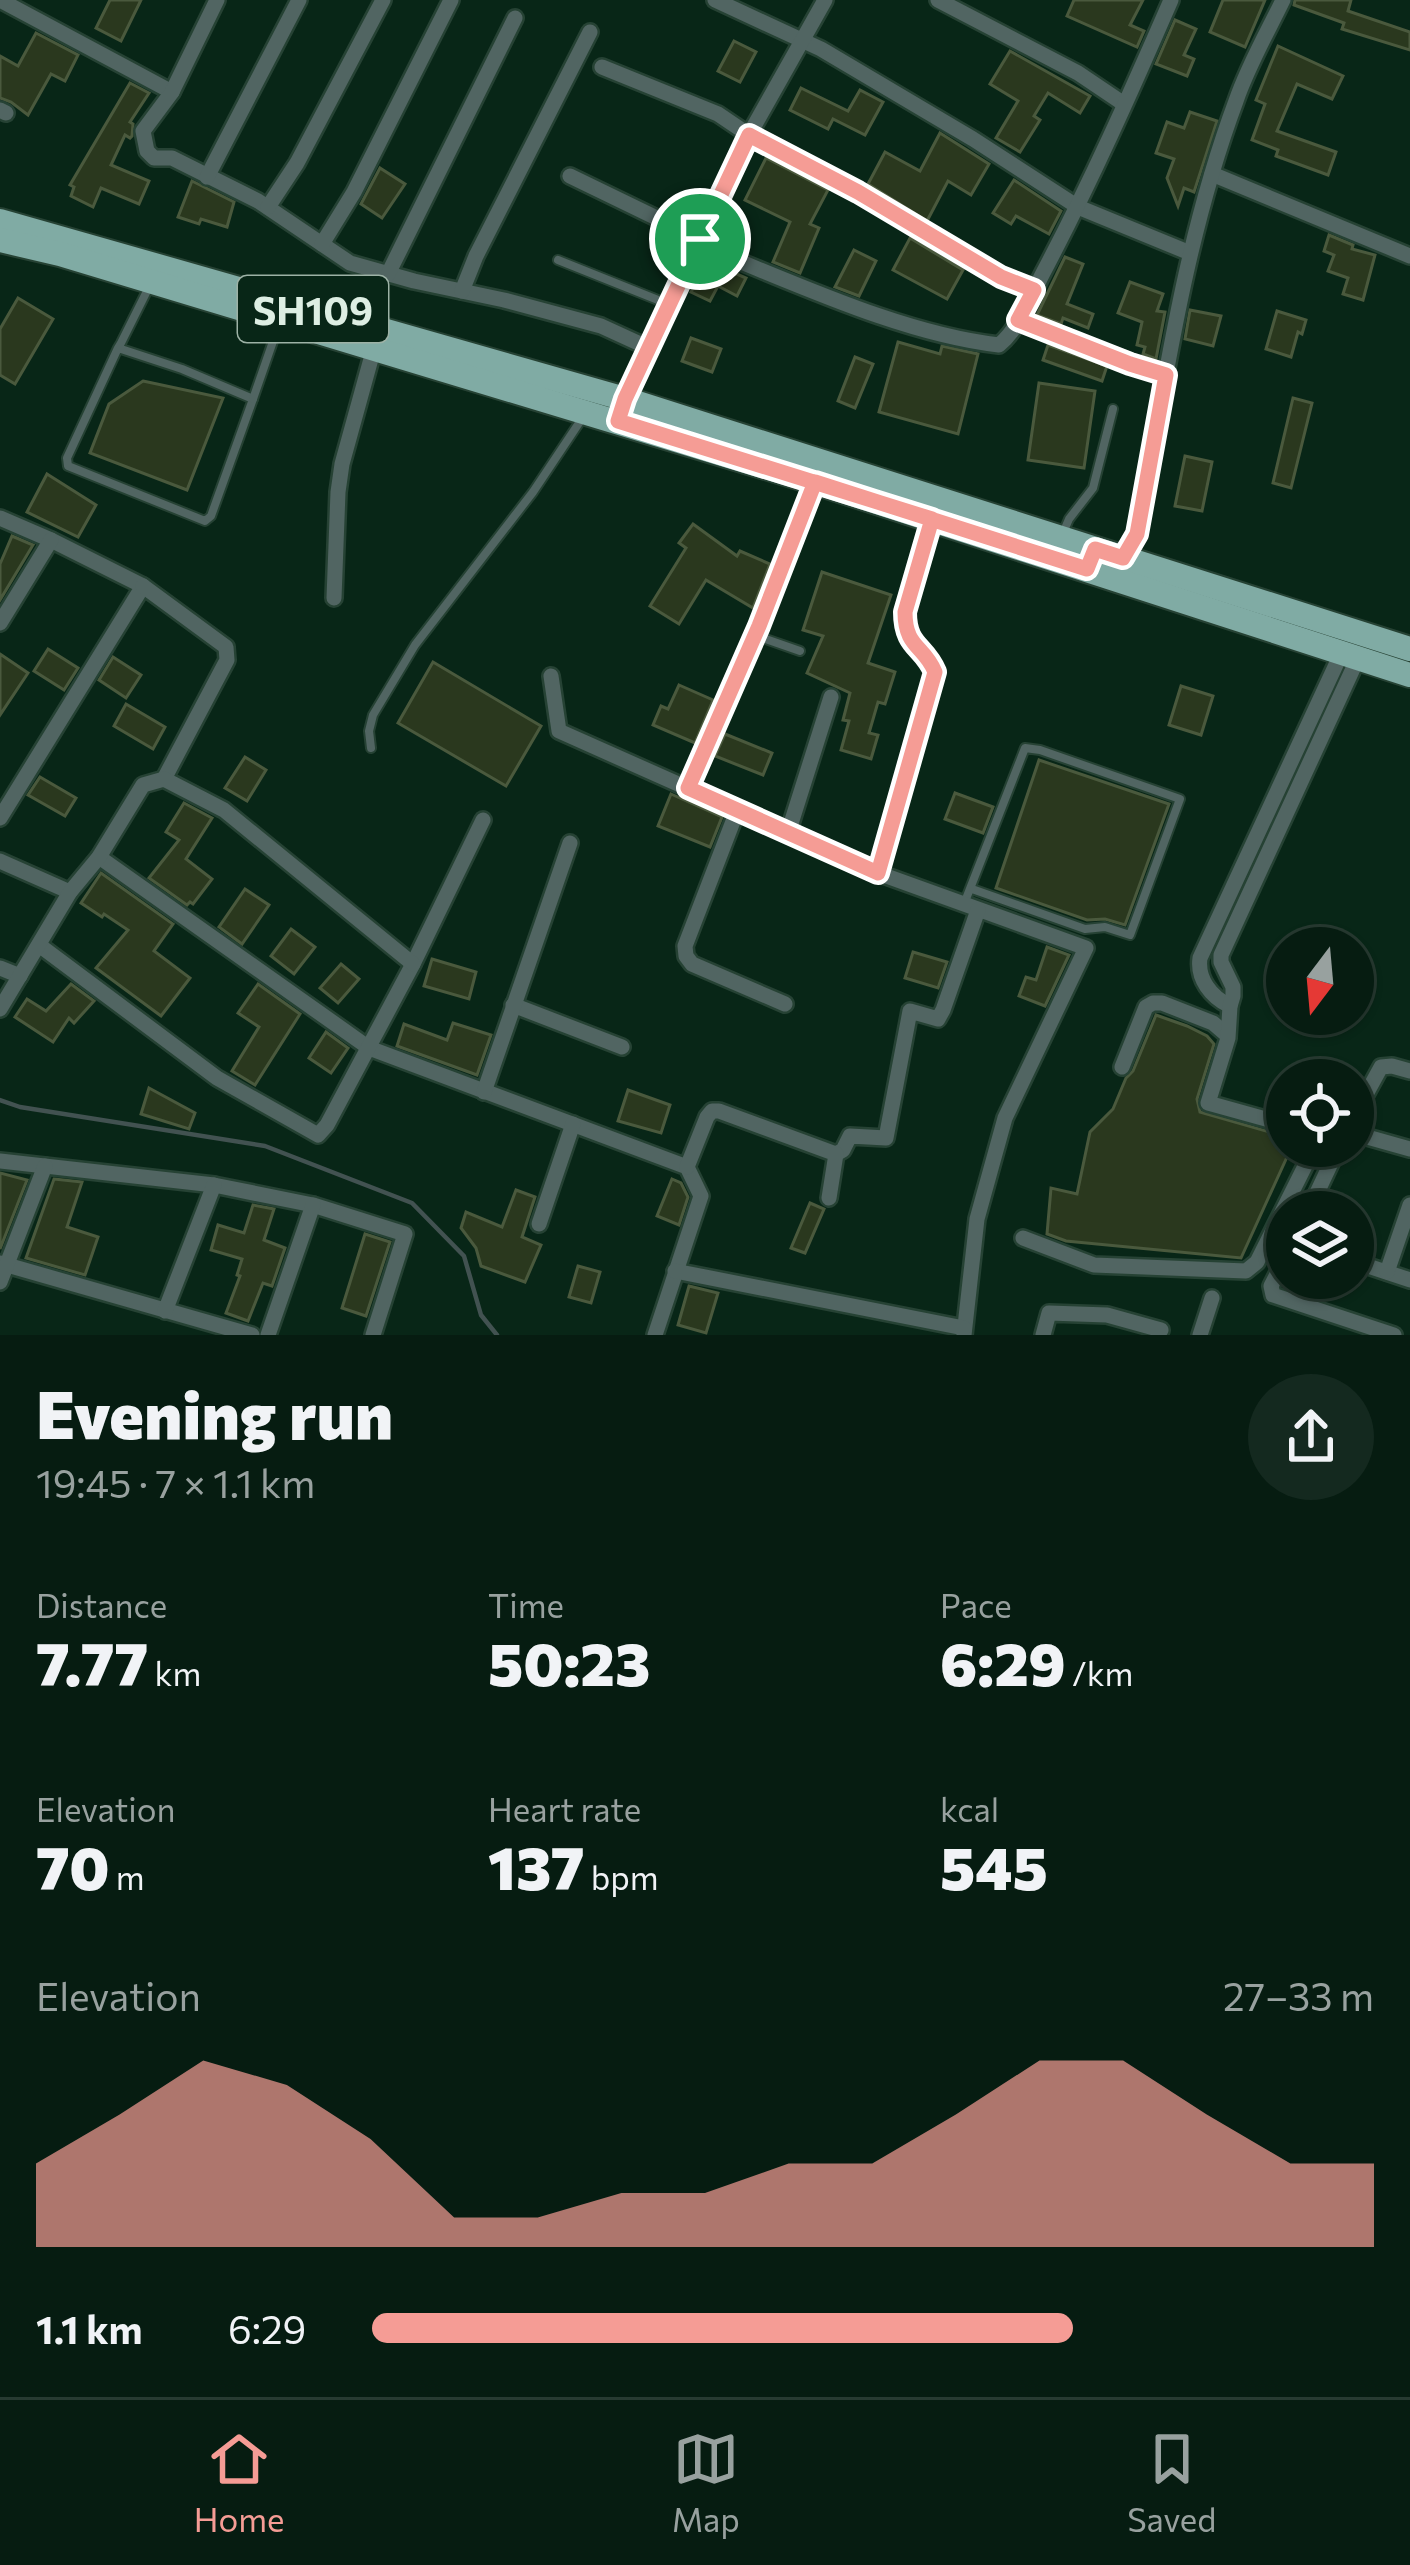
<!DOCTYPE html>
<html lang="en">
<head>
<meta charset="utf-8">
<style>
  body { margin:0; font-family:Commissioner,sans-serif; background:#14291f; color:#f1f3f6; height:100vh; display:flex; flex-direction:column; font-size:45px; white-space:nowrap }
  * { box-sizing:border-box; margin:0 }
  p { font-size:39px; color:#98a19f }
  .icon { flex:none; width:66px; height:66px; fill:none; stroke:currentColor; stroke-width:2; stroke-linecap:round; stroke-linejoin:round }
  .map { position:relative; height:1335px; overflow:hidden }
  .panel { display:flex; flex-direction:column; background:#061c11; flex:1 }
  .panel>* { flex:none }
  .needle { width:78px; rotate:196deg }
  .controls { position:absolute; left:1266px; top:927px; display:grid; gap:24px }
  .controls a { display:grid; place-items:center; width:108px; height:108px; border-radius:50%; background:#061c11; box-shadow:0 3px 9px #0004,0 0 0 3px #273a31; font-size:60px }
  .pin { position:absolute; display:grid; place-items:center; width:102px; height:102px; color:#fff; margin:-51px; border:6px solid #fff; border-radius:50%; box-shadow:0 3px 12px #0007 }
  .round { display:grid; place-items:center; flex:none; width:126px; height:126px; border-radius:63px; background:#14291f }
  .summary { display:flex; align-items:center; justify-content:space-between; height:204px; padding:0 36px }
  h1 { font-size:66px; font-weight:800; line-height:90px }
  .stats { display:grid; grid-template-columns:repeat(3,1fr); gap:18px; height:204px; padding:12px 36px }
  .stats div { display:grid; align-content:center }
  .stats b { font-size:60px; font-weight:800 }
  .stats small { font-size:33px; font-weight:400 }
  .stats p { font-size:33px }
  .chart { height:336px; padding:24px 36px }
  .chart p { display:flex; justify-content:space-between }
  .chart svg { width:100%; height:216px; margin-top:12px; fill:#f59c95; opacity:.7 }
  ul { padding:0 36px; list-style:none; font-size:39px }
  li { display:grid; grid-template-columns:192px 144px 1fr; align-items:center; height:90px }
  li i { height:30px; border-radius:15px; background:#f59c95 }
  .tabs { display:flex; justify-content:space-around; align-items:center; height:168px; border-top:3px solid #273a31; background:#061c11; font-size:33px; color:#98a19f }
  .tabs a { display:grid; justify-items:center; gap:6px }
  .tabs .active { color:#f59c95 }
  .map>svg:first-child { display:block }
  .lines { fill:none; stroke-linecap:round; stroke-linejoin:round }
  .stream { stroke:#425251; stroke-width:4.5 }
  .building { fill:#2a381e; stroke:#4a593d; stroke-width:3 }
  .service-casing { stroke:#264234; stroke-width:12 }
  .minor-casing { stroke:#264234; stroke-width:20 }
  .primary-casing { stroke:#264234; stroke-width:28 }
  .service { stroke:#516562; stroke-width:8 }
  .minor { stroke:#516562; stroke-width:15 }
  .primary { stroke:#80aba4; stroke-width:24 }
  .route-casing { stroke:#fff; stroke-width:24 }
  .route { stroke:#f59c95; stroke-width:15 }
  .labels { text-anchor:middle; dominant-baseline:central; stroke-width:9; stroke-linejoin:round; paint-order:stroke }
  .shield { fill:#082617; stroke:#9db2a6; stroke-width:3 }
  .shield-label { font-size:39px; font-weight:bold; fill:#ddeee3 }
</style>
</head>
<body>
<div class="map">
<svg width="1410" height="1335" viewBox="0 0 1410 1335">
  <rect width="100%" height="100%" fill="#082617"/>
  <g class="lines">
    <polyline class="stream" points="0,1100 20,1107 265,1146 412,1203 464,1256 481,1315 497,1335"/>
  </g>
  <g class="building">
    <polygon points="110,0 141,0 121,41 96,28"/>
    <polygon points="1074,0 1143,0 1130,25 1144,31 1137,47 1067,16"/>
    <polygon points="1223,0 1265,0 1245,47 1210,32"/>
    <polygon points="1295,0 1351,0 1348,11 1410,32 1410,50 1342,29 1344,23 1294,5"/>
    <polygon points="1175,20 1196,29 1184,55 1194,59 1187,76 1156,64"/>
    <polygon points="36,33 78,55 65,81 51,74 28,115 11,102 0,98 0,56 18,66"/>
    <polygon points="734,41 756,52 740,82 718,71"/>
    <polygon points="1278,46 1343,76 1332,99 1297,84 1277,131 1336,152 1328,175 1276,156 1278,150 1252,140 1265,104 1256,100"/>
    <polygon points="1010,51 1090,96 1080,113 1048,93 1034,116 1040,120 1020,152 996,138 1018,101 990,84"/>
    <polygon points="130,83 149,93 130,122 133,124 132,136 130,138 125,135 111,165 149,181 139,204 101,188 93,207 71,196 74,187 70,185"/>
    <polygon points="801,88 848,111 860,90 883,102 865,135 833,119 828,129 790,110"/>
    <polygon points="1190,112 1217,121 1194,192 1184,188 1178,206 1167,178 1174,159 1156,153 1167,122 1184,128"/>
    <polygon points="940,133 989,164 971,195 948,181 927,221 868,184 885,152 920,171"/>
    <polygon points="766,158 828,190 810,224 819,228 800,273 773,262 790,222 745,200"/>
    <polygon points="380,168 405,184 382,218 361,204"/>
    <polygon points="1014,180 1061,211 1049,234 1016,216 1011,224 993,213"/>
    <polygon points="192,181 234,202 227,227 201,219 199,224 178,217"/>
    <polygon points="1329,235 1353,245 1352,249 1375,255 1363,300 1343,294 1348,278 1328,271 1334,255 1324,251"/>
    <polygon points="910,238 963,270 947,299 893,270"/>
    <polygon points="854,250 876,261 859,296 835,287"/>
    <polygon points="1065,257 1083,264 1067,304 1093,314 1088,328 1063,318 1061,324 1037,315"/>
    <polygon points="707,261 746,278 737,296 718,286 710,301 691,292"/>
    <polygon points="1130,282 1163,294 1157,311 1165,312 1156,359 1143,354 1145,347 1137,345 1142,322 1118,313"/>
    <polygon points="18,298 53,319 15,384 0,375 0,329"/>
    <polygon points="1190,310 1221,316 1213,346 1185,339"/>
    <polygon points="1277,311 1306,320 1302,334 1298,332 1291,357 1266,349"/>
    <polygon points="691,338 721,349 712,372 682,361"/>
    <polygon points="898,342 940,354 942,346 978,354 958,434 879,412"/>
    <polygon points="1048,345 1107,366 1102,381 1043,360"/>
    <polygon points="855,357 873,364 855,408 838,401"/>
    <polygon points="143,381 223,398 187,490 90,453 109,404"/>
    <polygon points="1039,383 1095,391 1084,468 1028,460"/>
    <polygon points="1293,398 1312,403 1291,488 1273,483"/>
    <polygon points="1185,456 1212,462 1202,511 1175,506"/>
    <polygon points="47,474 96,505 78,537 27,512"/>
    <polygon points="693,524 737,556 740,551 770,564 753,608 706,580 679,624 650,606 686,548 679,543"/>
    <polygon points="12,536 33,545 0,600 0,564"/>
    <polygon points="822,572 891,595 868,663 895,672 885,704 878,702 869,733 878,735 871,759 841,750 849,721 843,720 850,693 807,673 823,636 803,630"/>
    <polygon points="48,649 78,668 64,690 34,671"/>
    <polygon points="0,654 28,673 0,715"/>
    <polygon points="113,657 141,675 126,698 99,680"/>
    <polygon points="433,662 541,726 506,786 398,723"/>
    <polygon points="679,685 713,700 695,743 653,725 661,706 668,709"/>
    <polygon points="1181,686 1213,696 1201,735 1169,725"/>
    <polygon points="126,704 165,727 153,749 114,726"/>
    <polygon points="725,734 772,753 763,775 715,756"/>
    <polygon points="245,757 266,770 247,801 225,788"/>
    <polygon points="1039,760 1169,804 1125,925 1105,919 1087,920 996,888"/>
    <polygon points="40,777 76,798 65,816 28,795"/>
    <polygon points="955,793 993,807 983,833 945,819"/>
    <polygon points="671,794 722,817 710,847 658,826"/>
    <polygon points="184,803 212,818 186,859 212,879 193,904 190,902 187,905 149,878 179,840 166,832"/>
    <polygon points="101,873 173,924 154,951 190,978 161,1016 96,968 128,930 104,914 102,917 81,903"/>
    <polygon points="245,889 269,905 242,944 219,927"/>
    <polygon points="291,929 315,947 294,974 271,956"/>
    <polygon points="1047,947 1069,955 1045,1006 1019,996 1026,977 1036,980"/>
    <polygon points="913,952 947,962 938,988 905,978"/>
    <polygon points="432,959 476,972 469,999 424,986"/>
    <polygon points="341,964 359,979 338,1003 320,988"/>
    <polygon points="71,984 94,1001 74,1023 69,1018 53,1042 15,1017 27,999 46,1011"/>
    <polygon points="258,984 300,1014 255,1085 232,1071 259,1027 238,1013"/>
    <polygon points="1156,1015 1187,1026 1207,1036 1214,1044 1197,1099 1200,1112 1287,1137 1287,1146 1292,1146 1241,1258 1066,1241 1047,1234 1051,1188 1077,1194 1090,1132 1113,1109 1126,1078 1133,1071"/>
    <polygon points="453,1023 491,1035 477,1075 397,1046 404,1024 447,1040"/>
    <polygon points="326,1032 348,1048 331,1073 309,1058"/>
    <polygon points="149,1088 195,1113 189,1129 141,1114"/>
    <polygon points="628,1090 670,1105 661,1133 618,1121"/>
    <polygon points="0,1173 27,1180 0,1249"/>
    <polygon points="54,1179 82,1182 67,1227 98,1237 85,1275 26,1258"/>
    <polygon points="672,1179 681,1183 688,1197 679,1225 657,1216"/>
    <polygon points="516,1190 535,1197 522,1237 541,1245 525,1282 481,1266 476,1248 461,1228 466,1212 502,1227"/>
    <polygon points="810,1203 824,1209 805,1253 791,1248"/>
    <polygon points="253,1205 274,1209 264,1240 285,1248 272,1286 263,1283 248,1321 226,1313 240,1276 237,1275 242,1259 211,1250 218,1225 244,1233"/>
    <polygon points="365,1234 390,1242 366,1316 342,1308"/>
    <polygon points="578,1266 600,1272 591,1303 569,1297"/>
    <polygon points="689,1286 718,1293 706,1333 678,1325"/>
  </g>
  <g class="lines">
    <g class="service-casing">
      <g id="service">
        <polyline points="558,260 668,304"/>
        <polyline points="118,348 182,369 253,399 211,516 205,521 68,466 67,458 118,348 121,343 149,287"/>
        <polyline points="253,399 278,327"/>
        <polyline points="1063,533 1069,519 1093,488 1113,409"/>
        <polyline points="757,636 800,651"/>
        <polyline points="371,748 369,731 373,715 415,645 533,492 583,417"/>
        <polyline points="964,904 1025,748 1040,750 1180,799 1130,935 1105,927 1085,929 972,889"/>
      </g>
    </g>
    <g class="minor-casing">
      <g id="minor">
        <polyline points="0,0 172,92"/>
        <polyline points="217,0 172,92 143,131 147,151 154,158 172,158 258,201 350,263 414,281 504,300 601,326 649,348"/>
        <polyline points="715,0 821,49 973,139 1078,207 1190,253"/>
        <polyline points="938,0 1078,73 1124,104"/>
        <polyline points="602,67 718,114 749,135 858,192 944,245 1001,277 1034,290"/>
        <polyline points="0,110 6,113"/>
        <polyline points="1212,174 1410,256"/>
        <polyline points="570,176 700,239"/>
        <polyline points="207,177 299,0"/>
        <polyline points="268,207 297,163 383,0"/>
        <polyline points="322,244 354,192 451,0"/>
        <path d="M699 245C791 281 901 334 999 345 1019 329 1031 296 1043 273 1090 184 1131 92 1171 0"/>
        <polyline points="388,274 515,18"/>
        <polyline points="462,291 476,256 590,32"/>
        <polyline points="1018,321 1166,375"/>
        <polyline points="623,405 749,135 825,0"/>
        <polyline points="0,518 51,540 143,586 0,818"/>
        <path d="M1123 558 1137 534C1164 389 1184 240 1236 101 1248 66 1267 33 1283 0"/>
        <polyline points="143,586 226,647 227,660 164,779"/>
        <polyline points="334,598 338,492 342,464 374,348"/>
        <polyline points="0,623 51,540"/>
        <path d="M551 676 559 731 878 873 935 672C924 645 905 648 905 612L932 519"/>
        <polyline points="688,788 759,626 815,482"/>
        <polyline points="737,811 685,946 686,956 692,964 785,1004"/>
        <polyline points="788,833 831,697"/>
        <polyline points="99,857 369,1048 687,1167 701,1196 655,1335"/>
        <polyline points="0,861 70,892"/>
        <polyline points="878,873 1086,948 1005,1118 977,1219 964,1335"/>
        <polyline points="39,945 217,1078 318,1135 327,1125 413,964 483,820"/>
        <polyline points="0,968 20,976"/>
        <polyline points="513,1005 622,1047"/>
        <path d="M1230 1006C1211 997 1197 979 1200 958L1341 654"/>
        <polyline points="0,1009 70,892 99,857 143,785 164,779 224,810 413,964"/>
        <polyline points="1122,1067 1146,1007 1153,1003 1162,1003 1213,1023 1227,1035"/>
        <polyline points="484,1092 570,843"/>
        <polyline points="1353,1118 1381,1067 1392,1066 1410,1071"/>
        <polyline points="1287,1125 1208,1103 1228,1038 1230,1006 1233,996 1233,987 1221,962 1221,955 1357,660"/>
        <polyline points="1353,1133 1410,1149"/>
        <polyline points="836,1154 843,1150 850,1136 886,1138 910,1011 938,1019 943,1010 978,910"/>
        <polyline points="0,1161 214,1185 313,1205 405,1234 373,1335"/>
        <polyline points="687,1167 707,1117 712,1111 719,1111 836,1154 829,1198"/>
        <polyline points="1308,1212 1339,1146"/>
        <polyline points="539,1224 573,1124"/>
        <polyline points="1023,1238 1094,1265 1246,1271 1257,1262 1315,1146"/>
        <polyline points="1287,1255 1271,1286 1273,1295 1394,1335"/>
        <polyline points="1353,1261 1410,1280"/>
        <polyline points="0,1263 252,1335"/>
        <polyline points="675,1271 964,1328"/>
        <polyline points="1387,1272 1410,1205"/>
        <polyline points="0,1282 45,1166"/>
        <polyline points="165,1311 214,1185"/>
        <polyline points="268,1335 313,1205"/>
        <polyline points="1043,1335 1049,1313 1107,1315 1161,1330"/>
        <polyline points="1200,1335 1212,1298"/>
      </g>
    </g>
    <g class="primary-casing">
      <g id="primary">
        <polyline points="0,221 625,399 1410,649"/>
        <polyline points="0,240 60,254 815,482 1410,675"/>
      </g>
    </g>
    <use href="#service" class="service"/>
    <use href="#minor" class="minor"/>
    <use href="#primary" class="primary"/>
  </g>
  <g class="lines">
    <g class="route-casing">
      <path id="route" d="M700 239 625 399 618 421 932 519 905 612C905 648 924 645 935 672L878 873 688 788 759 626 815 482 1087 569 1095 549 1123 558 1137 534 1166 375 1130 364 1018 320 1034 290 1001 277 858 192 749 135 700 239"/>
    </g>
    <use href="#route" class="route"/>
  </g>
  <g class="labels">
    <rect class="shield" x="238" y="276" width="150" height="66" rx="9"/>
    <g class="shield-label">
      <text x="313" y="309">SH109</text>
    </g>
  </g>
</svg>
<div class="controls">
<a><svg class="needle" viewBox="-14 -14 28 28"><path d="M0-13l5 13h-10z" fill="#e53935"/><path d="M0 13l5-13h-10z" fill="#98a19f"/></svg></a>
<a><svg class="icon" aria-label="locate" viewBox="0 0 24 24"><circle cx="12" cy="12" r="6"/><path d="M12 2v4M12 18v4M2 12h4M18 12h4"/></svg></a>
<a><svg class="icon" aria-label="layers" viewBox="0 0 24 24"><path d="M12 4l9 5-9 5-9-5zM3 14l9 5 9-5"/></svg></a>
</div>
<div class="pin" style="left:700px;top:239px;background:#1e9e55"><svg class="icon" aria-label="arrive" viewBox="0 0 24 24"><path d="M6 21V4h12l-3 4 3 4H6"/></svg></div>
</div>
<section class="panel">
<div class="summary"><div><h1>Evening run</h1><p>19:45 · 7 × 1.1 km</p></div><a class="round"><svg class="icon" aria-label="share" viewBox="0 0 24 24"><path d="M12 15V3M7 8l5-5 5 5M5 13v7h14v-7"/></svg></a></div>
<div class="stats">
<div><p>Distance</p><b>7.77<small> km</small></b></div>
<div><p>Time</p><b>50:23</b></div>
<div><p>Pace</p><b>6:29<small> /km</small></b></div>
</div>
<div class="stats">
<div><p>Elevation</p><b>70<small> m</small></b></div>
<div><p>Heart rate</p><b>137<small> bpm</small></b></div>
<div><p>kcal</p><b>545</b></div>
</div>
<div class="chart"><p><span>Elevation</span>27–33 m</p>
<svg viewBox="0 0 160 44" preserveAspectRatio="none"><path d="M0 44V27L10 17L20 6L30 11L40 22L50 38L60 38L70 33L80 33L90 27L100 27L110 17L120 6L130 6L140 17L150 27L160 27V44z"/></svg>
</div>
<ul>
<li><b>1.1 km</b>6:29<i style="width:70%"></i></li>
</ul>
</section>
<nav class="tabs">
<a class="active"><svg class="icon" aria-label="home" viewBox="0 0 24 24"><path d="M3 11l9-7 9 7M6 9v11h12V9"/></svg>Home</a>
<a><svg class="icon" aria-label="map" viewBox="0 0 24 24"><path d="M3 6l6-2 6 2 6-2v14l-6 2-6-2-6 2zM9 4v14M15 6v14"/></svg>Map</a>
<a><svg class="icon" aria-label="saved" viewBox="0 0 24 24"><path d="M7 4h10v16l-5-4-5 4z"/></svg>Saved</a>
</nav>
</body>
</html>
